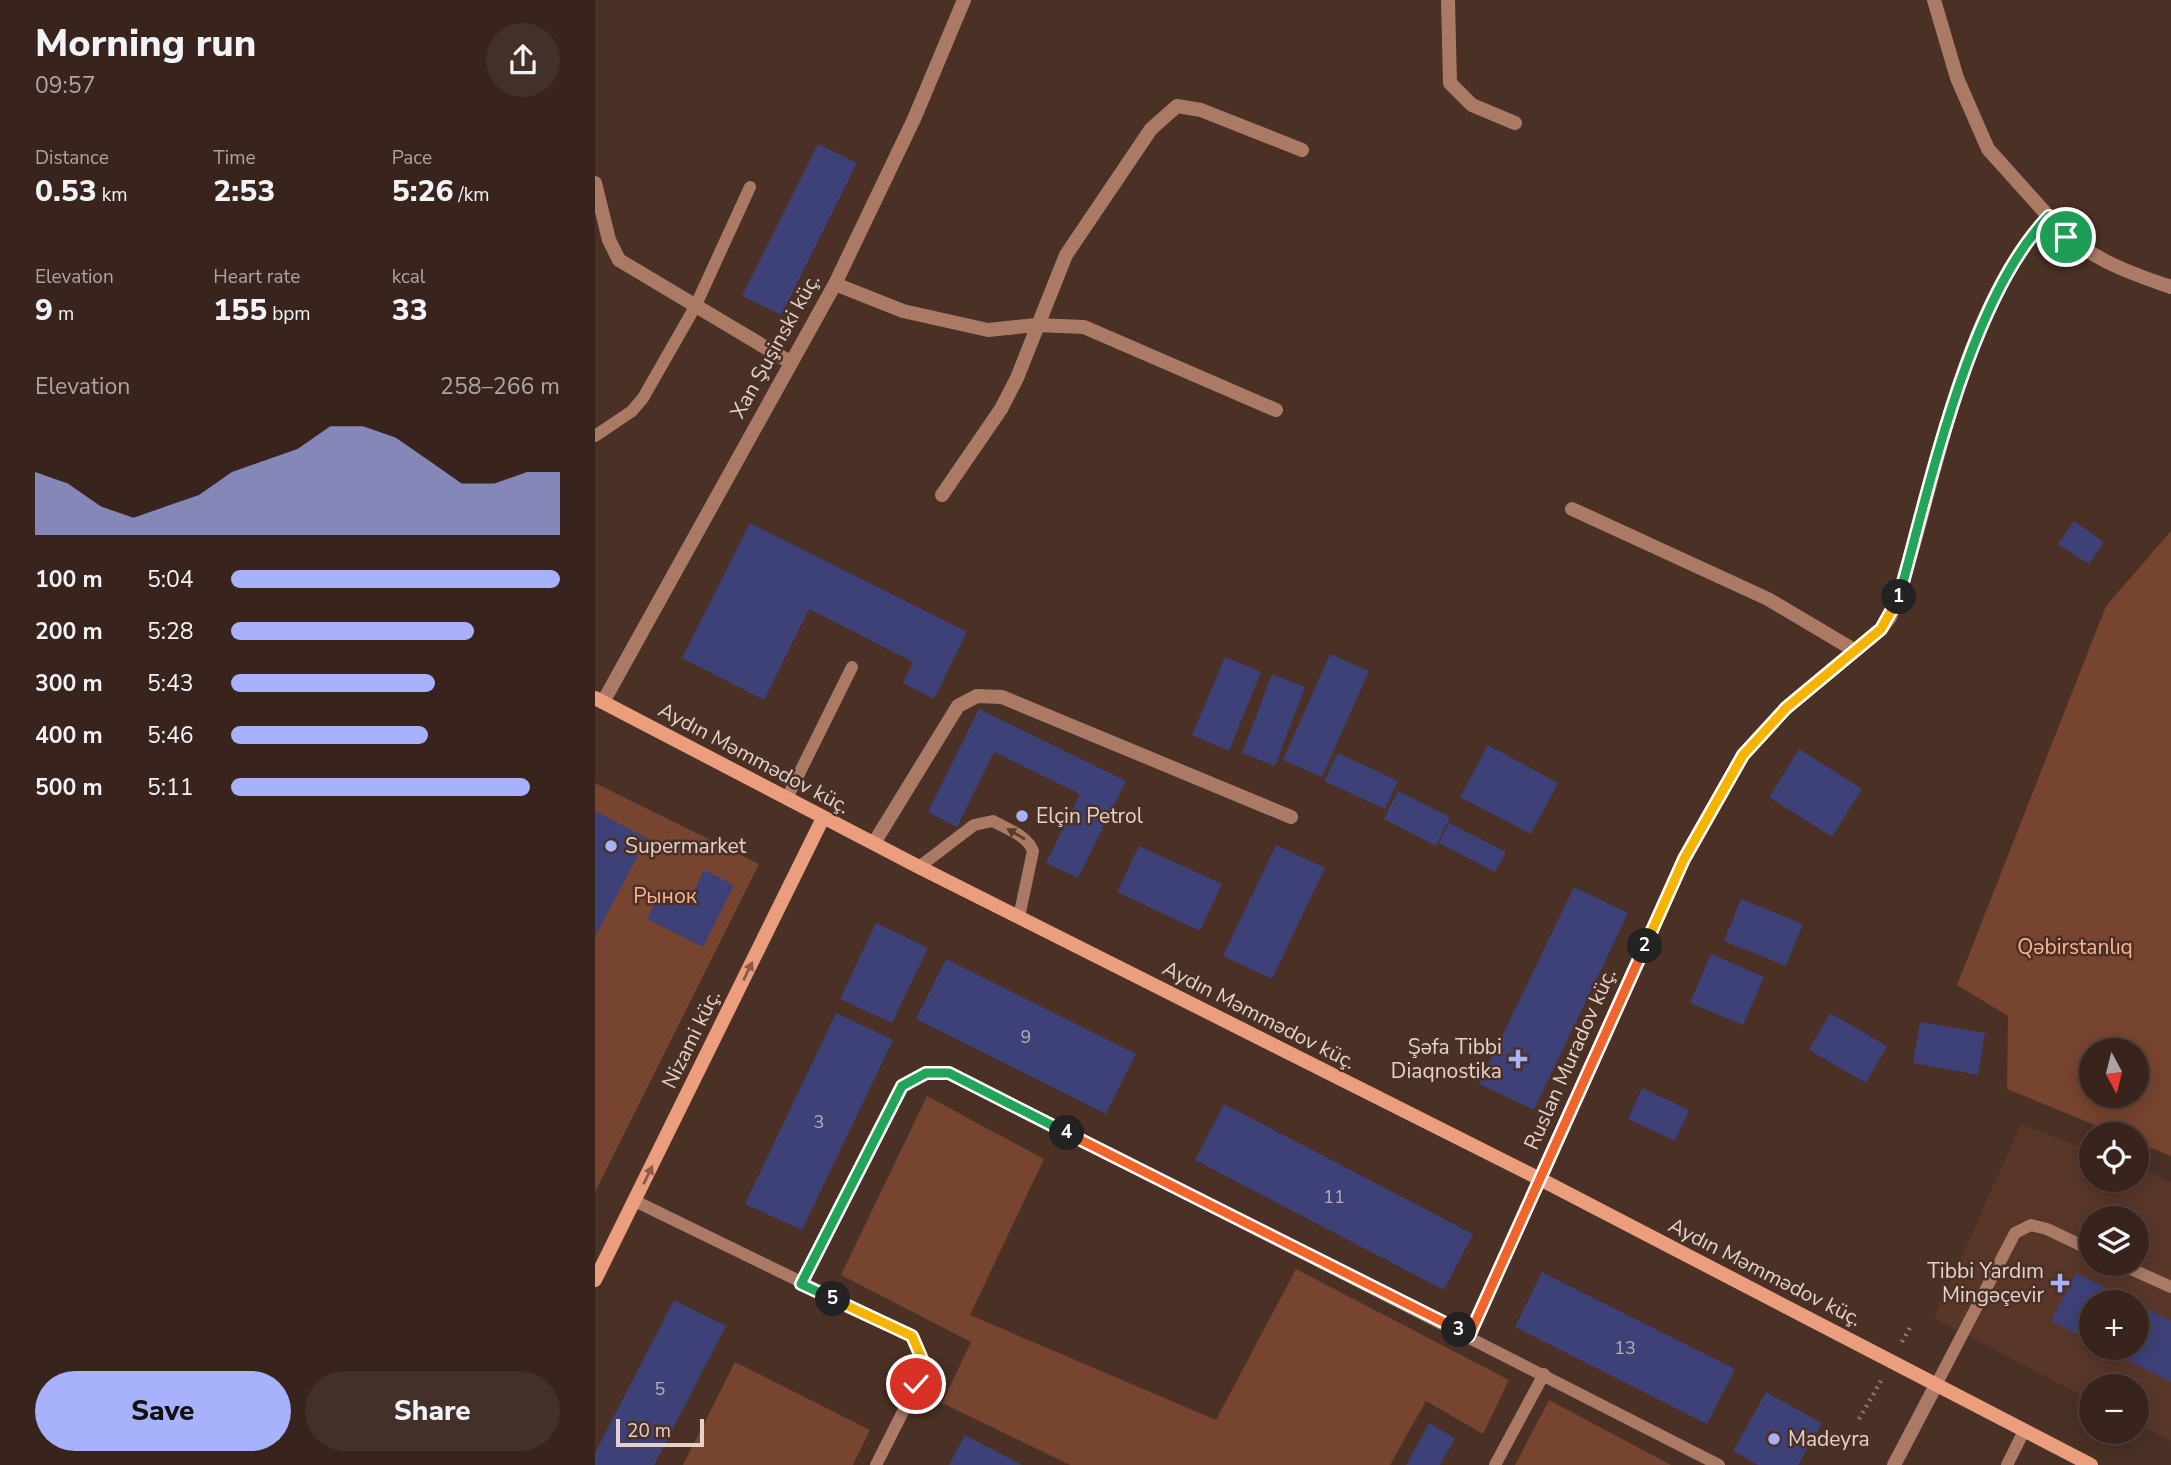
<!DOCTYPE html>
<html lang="en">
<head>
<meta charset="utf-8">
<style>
  body { margin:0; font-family:"Nunito Sans",sans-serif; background:#433029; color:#f1f3f6; height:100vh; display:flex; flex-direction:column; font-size:26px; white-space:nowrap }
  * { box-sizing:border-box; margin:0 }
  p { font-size:23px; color:#aba4a3 }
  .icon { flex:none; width:38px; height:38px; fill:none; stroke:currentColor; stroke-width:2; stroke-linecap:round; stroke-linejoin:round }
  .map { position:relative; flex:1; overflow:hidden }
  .sheet { display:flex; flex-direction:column; background:#38241c; width:595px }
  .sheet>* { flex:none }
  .needle { width:46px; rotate:173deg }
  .controls { position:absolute; left:1484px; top:1038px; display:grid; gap:14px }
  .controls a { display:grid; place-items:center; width:70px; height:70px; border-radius:50%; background:#38241c; box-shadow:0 4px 18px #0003,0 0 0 2px #52413b; font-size:35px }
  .scale { position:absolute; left:21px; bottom:18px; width:88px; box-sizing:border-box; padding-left:7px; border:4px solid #e3d1ca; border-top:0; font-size:19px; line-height:24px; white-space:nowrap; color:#e3d1ca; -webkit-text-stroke:5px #4a3025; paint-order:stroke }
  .pin { position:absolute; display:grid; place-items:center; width:60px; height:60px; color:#fff; margin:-30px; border:4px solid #fff; border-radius:50%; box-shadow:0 2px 7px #0007 }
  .km { position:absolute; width:35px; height:35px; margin:-18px; border-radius:50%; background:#222; color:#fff; font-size:19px; line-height:35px; text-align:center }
  .round { display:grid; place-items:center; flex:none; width:74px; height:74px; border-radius:37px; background:#433029 }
  .summary { display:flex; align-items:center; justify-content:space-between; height:119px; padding:0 35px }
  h1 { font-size:38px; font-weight:800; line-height:52px }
  .stats { display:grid; grid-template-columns:repeat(3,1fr); gap:10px; height:119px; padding:7px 35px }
  .stats div { display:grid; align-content:center }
  .stats b { font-size:30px; font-weight:800 }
  .stats small { font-size:19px; font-weight:400 }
  .stats p { font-size:19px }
  .chart { height:196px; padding:14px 35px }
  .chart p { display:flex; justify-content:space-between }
  .chart svg { width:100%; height:126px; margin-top:7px; fill:#a7b1fc; opacity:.7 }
  .cta { display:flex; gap:14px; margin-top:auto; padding:14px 35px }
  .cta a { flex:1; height:80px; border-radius:42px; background:#a7b1fc; color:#111; font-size:28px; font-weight:800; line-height:80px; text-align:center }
  .cta a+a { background:#433029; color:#f1f3f6 }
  ul { padding:0 35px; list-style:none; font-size:23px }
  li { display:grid; grid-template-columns:112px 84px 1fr; align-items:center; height:52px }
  li i { height:18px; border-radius:9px; background:#a7b1fc }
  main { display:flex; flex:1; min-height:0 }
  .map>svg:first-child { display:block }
  .built { fill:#583729; fill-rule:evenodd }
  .green { fill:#76442f; fill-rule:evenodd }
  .building { fill:#3d4178 }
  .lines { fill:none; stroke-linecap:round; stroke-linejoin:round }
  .path { stroke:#907970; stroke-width:4.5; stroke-dasharray:2 5; stroke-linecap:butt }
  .lane { stroke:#aa7a65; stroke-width:12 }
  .street { stroke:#aa7a65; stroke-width:14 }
  .secondary { stroke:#eb9e7d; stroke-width:14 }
  .oneway { fill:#583b2f }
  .oneway2 { fill:#8a5c48 }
  .split-1-casing { stroke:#fff; stroke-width:14 }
  .split-2-casing { stroke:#fff; stroke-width:14 }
  .split-3-casing { stroke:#fff; stroke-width:14 }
  .split-4-casing { stroke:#fff; stroke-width:14 }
  .split-5-casing { stroke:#fff; stroke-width:14 }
  .split-6-casing { stroke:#fff; stroke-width:14 }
  .split-1 { stroke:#22a559; stroke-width:9 }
  .split-2 { stroke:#f5b400; stroke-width:9 }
  .split-3 { stroke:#f0652b; stroke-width:9 }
  .split-4 { stroke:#f0652b; stroke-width:9 }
  .split-5 { stroke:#22a559; stroke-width:9 }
  .split-6 { stroke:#f5b400; stroke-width:9 }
  .poi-dot { fill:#a7b1fc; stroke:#4a3025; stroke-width:2.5 }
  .labels { text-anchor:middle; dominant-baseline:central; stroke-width:5; stroke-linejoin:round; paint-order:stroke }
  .number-label { font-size:18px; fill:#baadb6 }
  .street-label { font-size:21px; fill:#e3d1ca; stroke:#4a3025 }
  .poi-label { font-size:21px; fill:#e3d1ca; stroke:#4a3025; text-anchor:start }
  .park-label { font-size:21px; fill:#fdb393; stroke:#4a3025 }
</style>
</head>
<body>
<main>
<section class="sheet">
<div class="summary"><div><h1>Morning run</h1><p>09:57</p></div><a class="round"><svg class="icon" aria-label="share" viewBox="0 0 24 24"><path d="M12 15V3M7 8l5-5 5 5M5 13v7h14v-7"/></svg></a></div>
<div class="stats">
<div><p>Distance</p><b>0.53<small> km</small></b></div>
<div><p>Time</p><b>2:53</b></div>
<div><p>Pace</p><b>5:26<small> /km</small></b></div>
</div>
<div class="stats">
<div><p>Elevation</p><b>9<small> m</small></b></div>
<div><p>Heart rate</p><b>155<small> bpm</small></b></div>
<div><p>kcal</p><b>33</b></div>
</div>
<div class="chart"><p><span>Elevation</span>258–266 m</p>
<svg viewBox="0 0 160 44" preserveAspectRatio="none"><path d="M0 44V22L10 26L20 34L30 38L40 34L50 30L60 22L70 18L80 14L90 6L100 6L110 10L120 18L130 26L140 26L150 22L160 22V44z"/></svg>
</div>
<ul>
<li><b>100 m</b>5:04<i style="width:100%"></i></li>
<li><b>200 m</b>5:28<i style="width:74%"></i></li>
<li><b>300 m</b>5:43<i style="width:62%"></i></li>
<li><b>400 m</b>5:46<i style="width:60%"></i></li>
<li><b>500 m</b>5:11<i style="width:91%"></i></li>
</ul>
<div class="cta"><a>Save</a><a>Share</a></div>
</section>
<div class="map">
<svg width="1576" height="1465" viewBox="0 0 1576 1465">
  <rect width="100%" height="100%" fill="#4a3025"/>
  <path class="built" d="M1426 1124 1496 1151V1180H1542V1168L1576 1182V1441L1542 1424V1386H1496V1400L1339 1318ZM1496 1218H1542V1264H1496ZM1496 1302H1542V1348H1496Z"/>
  <g class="green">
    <path d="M1576 531V1156L1542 1142V1134H1522L1412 1089 1413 1016 1362 985 1511 606ZM1496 1050H1542V1096H1496Z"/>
    <polygon points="0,783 164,864 0,1192"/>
    <polygon points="332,1096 449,1159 375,1315 621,1420 701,1269 914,1380 888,1434 831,1401 795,1465 475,1465 347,1403 376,1342 246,1275"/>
    <polygon points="140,1362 275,1430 258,1465 88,1465"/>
    <polygon points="954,1400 1076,1465 920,1465"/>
  </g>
  <g class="building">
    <polygon points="223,144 262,163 186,315 147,296"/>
    <polygon points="1479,521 1509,542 1494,564 1463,544"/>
    <polygon points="155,523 372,632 339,699 308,683 318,662 214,609 169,700 87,658"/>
    <polygon points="735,654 774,671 727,777 688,760"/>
    <polygon points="630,657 666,672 634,751 597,735"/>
    <polygon points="677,674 710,687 680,766 647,753"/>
    <polygon points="384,709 531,781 483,878 451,863 485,794 399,752 362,827 333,812"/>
    <polygon points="893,745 963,783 936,834 865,797"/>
    <polygon points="1204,749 1267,789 1237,837 1174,797"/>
    <polygon points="743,753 803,781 790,809 729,781"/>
    <polygon points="803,791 855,817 841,846 789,819"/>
    <polygon points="0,811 52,838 0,937"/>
    <polygon points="854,823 911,852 900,872 844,843"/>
    <polygon points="681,845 730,868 677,979 628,956"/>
    <polygon points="544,846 627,884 605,931 522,892"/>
    <polygon points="109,870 139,885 108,947 52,919 65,893 92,906"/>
    <polygon points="979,887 1033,913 939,1110 884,1084"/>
    <polygon points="1146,899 1208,924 1191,966 1129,941"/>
    <polygon points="281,923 333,948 297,1023 245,999"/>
    <polygon points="1116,954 1169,977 1148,1025 1095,1003"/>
    <polygon points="351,959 541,1054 511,1114 321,1019"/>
    <polygon points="241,1013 298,1040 207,1230 150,1204"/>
    <polygon points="1235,1013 1292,1046 1271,1083 1214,1050"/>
    <polygon points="1325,1022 1390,1033 1383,1075 1318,1063"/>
    <polygon points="1047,1088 1094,1110 1080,1141 1033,1119"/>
    <polygon points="629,1104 878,1234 849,1290 600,1160"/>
    <polygon points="947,1272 1140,1369 1112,1424 920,1327"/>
    <polygon points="1481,1273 1538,1302 1496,1302 1496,1341 1456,1321"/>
    <polygon points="79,1300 131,1326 59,1465 0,1465 0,1453"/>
    <polygon points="1542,1304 1576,1321 1576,1382 1509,1348 1542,1348"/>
    <polygon points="1171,1392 1227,1423 1203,1465 1163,1465 1138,1451"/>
    <polygon points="834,1423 860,1438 845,1465 811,1465"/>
    <polygon points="370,1435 427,1465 354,1465"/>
  </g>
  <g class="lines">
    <g class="path">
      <polyline points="1307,1342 1317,1324"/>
      <polyline points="1264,1419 1286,1381"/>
    </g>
    <g class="lane">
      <polyline points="0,436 37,411 48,398 100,307 155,187"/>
      <polyline points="192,798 257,667"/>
      <path d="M324 867 379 825 398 821C412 829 432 835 438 851L424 917"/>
      <polyline points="40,1201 317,1336 327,1359 322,1384 281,1465"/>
      <polyline points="1525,1264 1576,1287"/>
      <polyline points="206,1284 307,1086 331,1073 354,1073 1124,1465"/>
      <polyline points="874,1336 945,1179"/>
      <polyline points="1341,1385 1420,1233 1436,1225 1452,1229 1496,1250"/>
      <polyline points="900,1465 949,1374"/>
      <polyline points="1412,1465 1429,1431"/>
    </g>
    <g class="street">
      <polyline points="853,0 855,83 877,105 920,123"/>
      <polyline points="1339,0 1362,78 1393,149 1454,217"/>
      <polyline points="0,183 14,240 24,260 195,362"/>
      <polyline points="240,284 308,311 393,330 441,325 489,327 681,410"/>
      <polyline points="347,495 406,409 422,378 471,255 556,129 582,106 606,110 707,150"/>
      <polyline points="977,509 1173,599 1259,650"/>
      <polyline points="8,702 240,284 319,119 369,0"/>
      <polyline points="279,843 363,706 382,696 407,697 696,817"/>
      <path d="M945 1179 1089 859 1148 755 1191 708 1286 629 1295 617C1308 587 1315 556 1324 525 1350 429 1383 288 1454 217 1488 256 1528 271 1576 287"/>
      <polyline points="1299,1465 1341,1385"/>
    </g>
    <g class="secondary">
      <polyline points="0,698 324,867 945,1179 1496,1465"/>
      <polyline points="0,1280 228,818"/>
    </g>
  </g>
  <defs><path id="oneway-solid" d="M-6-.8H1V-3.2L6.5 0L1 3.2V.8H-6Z" transform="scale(1.75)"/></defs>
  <use class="oneway" href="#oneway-solid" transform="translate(421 834) rotate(-150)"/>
  <g class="oneway2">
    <use href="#oneway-solid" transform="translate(153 971) rotate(-64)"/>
    <use href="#oneway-solid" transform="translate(53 1175) rotate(-64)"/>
  </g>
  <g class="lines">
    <g class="split-1-casing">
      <path id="split-1" d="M1304 597C1335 486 1374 298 1454 216L1471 237"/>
    </g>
    <g class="split-2-casing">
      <polyline id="split-2" points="1050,946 1089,859 1148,755 1191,708 1286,629 1304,597"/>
    </g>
    <g class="split-3-casing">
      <polyline id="split-3" points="864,1330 874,1336 1050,946"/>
    </g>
    <g class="split-4-casing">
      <polyline id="split-4" points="472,1133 864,1330"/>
    </g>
    <g class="split-5-casing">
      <polyline id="split-5" points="238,1299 206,1284 307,1086 331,1073 354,1073 472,1133"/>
    </g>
    <g class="split-6-casing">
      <polyline id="split-6" points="238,1299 317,1336 327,1359 321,1384"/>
    </g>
    <use href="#split-1" class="split-1"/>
    <use href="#split-2" class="split-2"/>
    <use href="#split-3" class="split-3"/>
    <use href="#split-4" class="split-4"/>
    <use href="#split-5" class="split-5"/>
    <use href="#split-6" class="split-6"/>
  </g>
  <g class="poi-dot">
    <circle cx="427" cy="816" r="7"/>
    <circle cx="16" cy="846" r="7"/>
    <path d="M919.5 1048.5h7v7h7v7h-7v7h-7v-7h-7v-7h7z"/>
    <path d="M1461.5 1272.5h7v7h7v7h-7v7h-7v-7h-7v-7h7z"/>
    <circle cx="1179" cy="1439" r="7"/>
  </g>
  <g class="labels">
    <g class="number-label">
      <text x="431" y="1037">9</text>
      <text x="224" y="1122">3</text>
      <text x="739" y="1197">11</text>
      <text x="1030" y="1348">13</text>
      <text x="65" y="1389">5</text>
    </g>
    <g class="street-label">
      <text transform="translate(180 346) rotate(-61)">Xan Şuşinski küç.</text>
      <text transform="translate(159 758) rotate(28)">Aydın Məmmədov küç.</text>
      <text transform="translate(664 1015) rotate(27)">Aydın Məmmədov küç.</text>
      <text transform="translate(96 1039) rotate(-64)">Nizami küç.</text>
      <text transform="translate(975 1059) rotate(-66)">Ruslan Muradov küç.</text>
      <text transform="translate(1170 1272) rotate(27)">Aydın Məmmədov küç.</text>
    </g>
    <g class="poi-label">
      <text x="441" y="816">Elçin Petrol</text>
      <text x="30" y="846">Supermarket</text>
      <text x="907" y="1047" text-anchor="end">Şəfa Tibbi<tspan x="907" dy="24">Diaqnostika</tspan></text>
      <text x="1449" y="1271" text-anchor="end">Tibbi Yardım<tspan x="1449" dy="24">Mingəçevir</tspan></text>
      <text x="1193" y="1439">Madeyra</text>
    </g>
    <g class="park-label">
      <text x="70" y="896">Рынок</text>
      <text x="1480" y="947">Qəbirstanlıq</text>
    </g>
  </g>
</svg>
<div class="controls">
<a><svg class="needle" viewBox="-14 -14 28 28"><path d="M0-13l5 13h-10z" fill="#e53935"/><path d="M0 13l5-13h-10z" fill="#aba4a3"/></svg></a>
<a><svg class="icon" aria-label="locate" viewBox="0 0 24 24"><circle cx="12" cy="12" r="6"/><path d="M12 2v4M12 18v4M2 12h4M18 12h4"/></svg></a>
<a><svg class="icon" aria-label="layers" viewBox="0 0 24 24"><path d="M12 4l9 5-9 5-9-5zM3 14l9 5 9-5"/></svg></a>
<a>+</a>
<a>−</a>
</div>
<div class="scale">20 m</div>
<div class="pin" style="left:1471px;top:237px;background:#1e9e55"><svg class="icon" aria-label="arrive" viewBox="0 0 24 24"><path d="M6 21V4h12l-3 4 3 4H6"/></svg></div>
<div class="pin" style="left:321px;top:1384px;background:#d93025"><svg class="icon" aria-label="check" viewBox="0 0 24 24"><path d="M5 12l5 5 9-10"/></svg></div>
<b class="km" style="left:1304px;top:597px">1</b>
<b class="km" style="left:1050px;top:946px">2</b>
<b class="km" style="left:864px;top:1330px">3</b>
<b class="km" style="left:472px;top:1133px">4</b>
<b class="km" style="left:238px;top:1299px">5</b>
</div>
</main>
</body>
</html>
